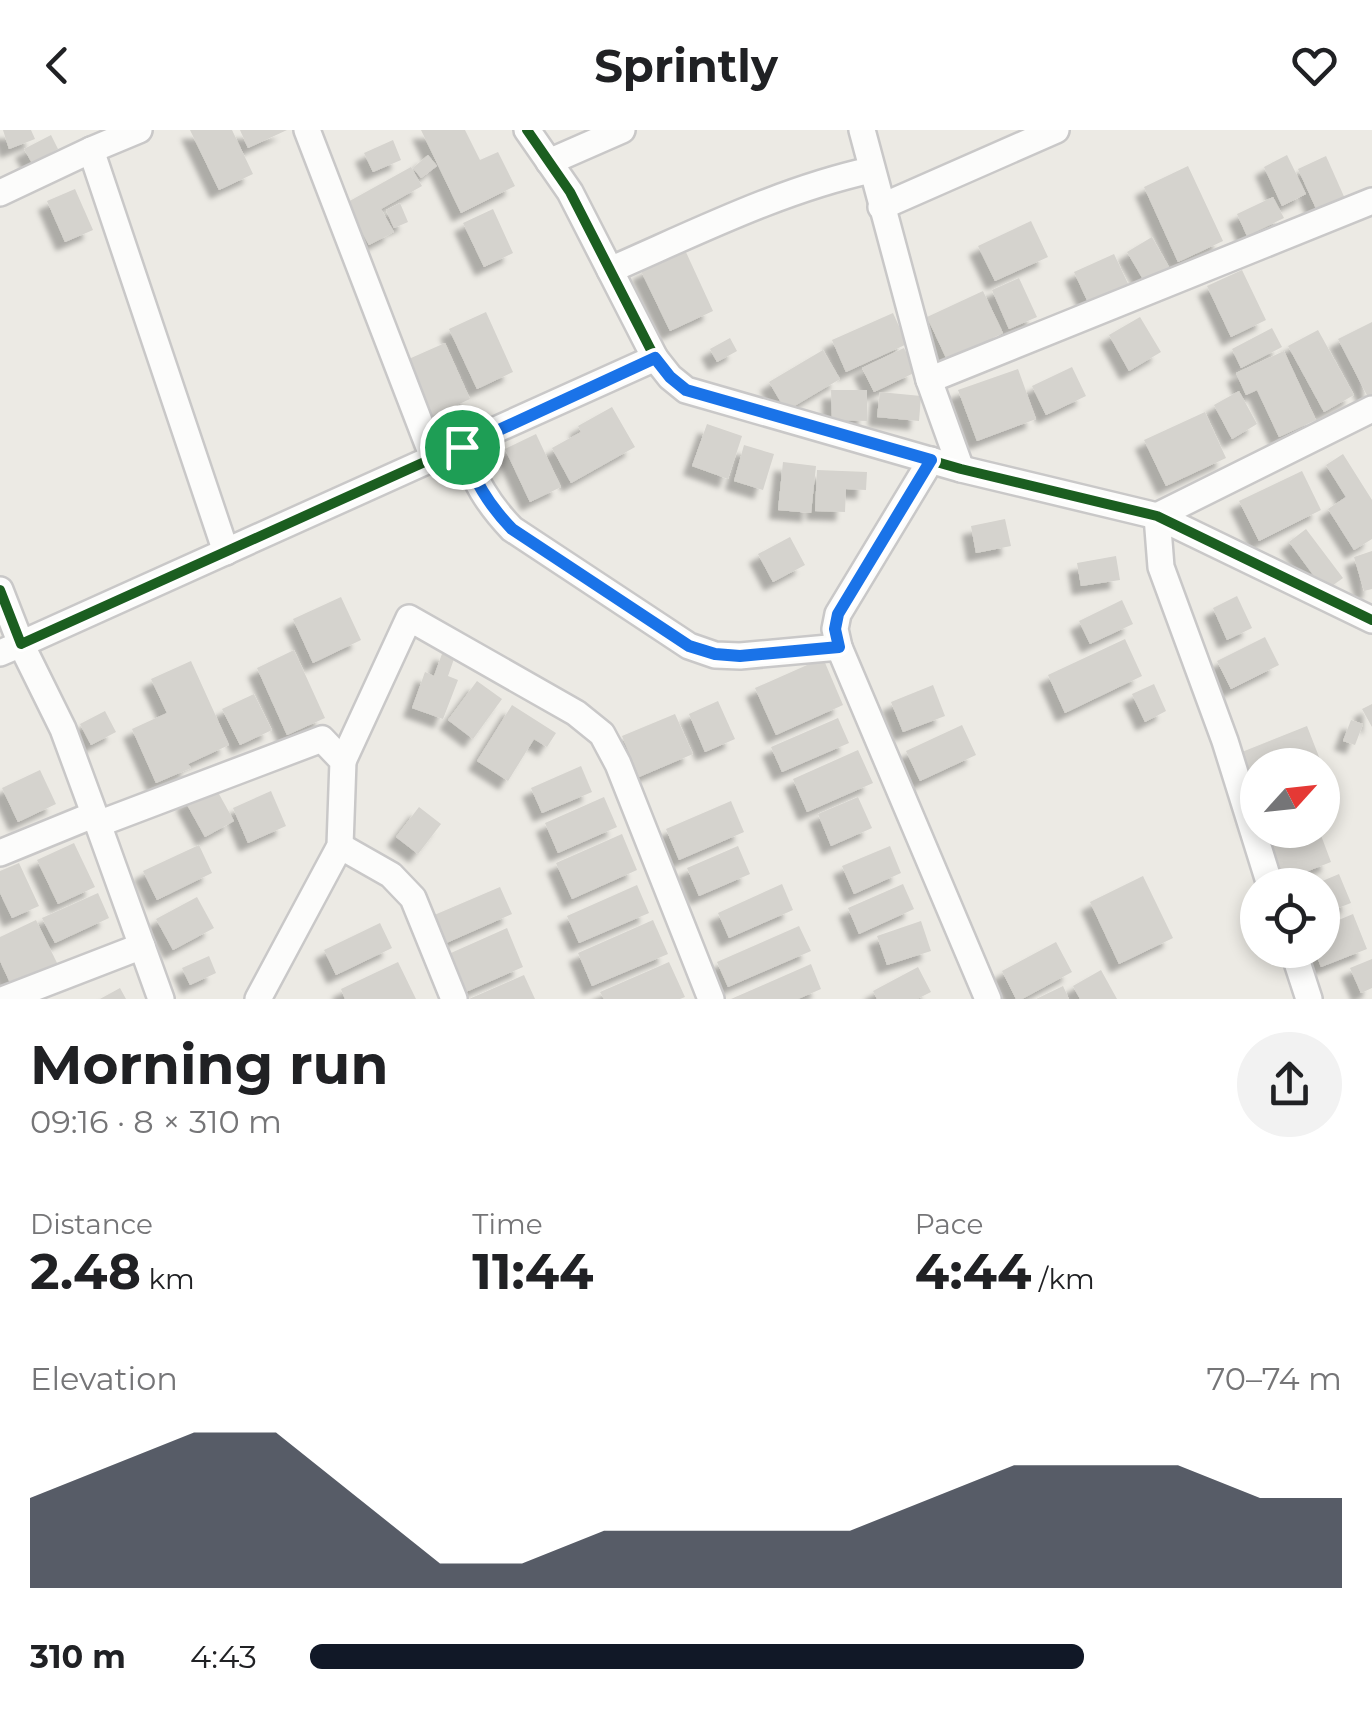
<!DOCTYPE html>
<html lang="en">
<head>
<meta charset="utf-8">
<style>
  body { margin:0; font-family:Montserrat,sans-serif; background:#f2f2f2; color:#202124; height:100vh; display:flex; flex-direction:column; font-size:38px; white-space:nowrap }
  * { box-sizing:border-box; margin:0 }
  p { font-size:32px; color:#757577 }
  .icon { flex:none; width:55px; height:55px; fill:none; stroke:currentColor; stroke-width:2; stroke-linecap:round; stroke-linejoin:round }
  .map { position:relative; height:869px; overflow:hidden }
  .details { display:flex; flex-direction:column; background:#fff; flex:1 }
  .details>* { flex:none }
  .needle { width:65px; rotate:63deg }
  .fabs { position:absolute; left:1240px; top:618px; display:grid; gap:20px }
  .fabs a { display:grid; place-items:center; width:100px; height:100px; border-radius:50%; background:#fff; box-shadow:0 5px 15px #0003; font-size:50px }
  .pin { position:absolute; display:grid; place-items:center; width:85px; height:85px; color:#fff; margin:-42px; border:5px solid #fff; border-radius:50%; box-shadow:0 2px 10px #0007 }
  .round { display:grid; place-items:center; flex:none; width:105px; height:105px; border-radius:52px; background:#f2f2f2 }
  .head { display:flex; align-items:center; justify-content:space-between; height:170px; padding:0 30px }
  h1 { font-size:55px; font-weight:700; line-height:75px }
  .stats { display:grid; grid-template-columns:repeat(3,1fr); gap:15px; height:170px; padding:10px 30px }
  .stats div { display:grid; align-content:center }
  .stats b { font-size:50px; font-weight:700 }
  .stats small { font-size:28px; font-weight:400 }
  .stats p { font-size:28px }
  .chart { height:280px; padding:20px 30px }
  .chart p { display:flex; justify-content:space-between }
  .chart svg { width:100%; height:180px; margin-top:10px; fill:#111827; opacity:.7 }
  ul { padding:0 30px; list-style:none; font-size:32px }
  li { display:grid; grid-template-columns:160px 120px 1fr; align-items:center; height:75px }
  li i { height:25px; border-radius:12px; background:#111827 }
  header { display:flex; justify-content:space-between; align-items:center; height:130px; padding:0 30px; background:#fff; font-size:45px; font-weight:700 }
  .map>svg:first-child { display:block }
  .building { fill:#d5d3ce; filter:url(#shadow) }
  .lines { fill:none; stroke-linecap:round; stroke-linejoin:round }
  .street-casing { stroke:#c9c8c8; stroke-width:30 }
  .street { stroke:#fcfcfb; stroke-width:25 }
  .cycleway-casing { stroke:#fff; stroke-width:16 }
  .cycleway { stroke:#1b5e20; stroke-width:10 }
  .route-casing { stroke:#fff; stroke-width:20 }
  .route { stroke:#1a73e8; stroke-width:12 }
</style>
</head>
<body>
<header><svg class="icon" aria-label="back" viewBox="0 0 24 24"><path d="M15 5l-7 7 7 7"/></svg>Sprintly<svg class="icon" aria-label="heart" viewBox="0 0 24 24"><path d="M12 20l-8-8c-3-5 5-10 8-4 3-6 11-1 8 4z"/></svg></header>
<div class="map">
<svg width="1372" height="869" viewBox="0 0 1372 869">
  <defs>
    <filter id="shadow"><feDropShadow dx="-9" dy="9" stdDeviation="2.5" flood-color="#0004"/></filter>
  </defs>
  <rect width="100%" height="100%" fill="#eceae4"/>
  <g class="building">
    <polygon points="3,0 31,0 35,9 9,19"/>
    <polygon points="190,0 232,0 253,44 219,60"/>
    <polygon points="240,0 287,0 248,18"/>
    <polygon points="421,0 465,0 480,30 498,22 515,56 461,83"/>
    <polygon points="51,5 58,19 32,33 24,19"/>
    <polygon points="393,10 401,30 373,42 364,23"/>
    <polygon points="428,25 437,36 421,48 413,38"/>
    <polygon points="1287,25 1306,64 1282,76 1264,37"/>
    <polygon points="1326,26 1346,71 1318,83 1298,39"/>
    <polygon points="1188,36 1223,111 1178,132 1144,57"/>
    <polygon points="411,37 422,56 381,79 394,102 369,115 346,73"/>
    <polygon points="75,59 93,100 65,112 47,71"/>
    <polygon points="1273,67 1284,88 1247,106 1237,84"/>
    <polygon points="400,73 408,92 394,98 386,80"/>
    <polygon points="493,79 513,123 484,137 463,93"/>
    <polygon points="1031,91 1048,127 995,151 978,116"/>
    <polygon points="1152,107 1169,137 1144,151 1127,122"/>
    <polygon points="685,120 713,181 670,201 641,141"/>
    <polygon points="1114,124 1131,160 1091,179 1074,142"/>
    <polygon points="1242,140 1266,190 1231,207 1207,156"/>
    <polygon points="1019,148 1037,187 1009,199 992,160"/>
    <polygon points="983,161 1003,203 947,230 927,187"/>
    <polygon points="486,182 513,242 477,259 449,199"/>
    <polygon points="893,183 907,214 846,242 832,210"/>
    <polygon points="1140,187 1161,222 1129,241 1109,205"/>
    <polygon points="1372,192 1372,275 1338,209"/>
    <polygon points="1272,198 1282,217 1241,238 1232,219"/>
    <polygon points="1318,200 1354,265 1324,282 1288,216"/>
    <polygon points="730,208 737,221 717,232 710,219"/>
    <polygon points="445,213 470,269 428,288 402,232"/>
    <polygon points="904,218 916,242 874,262 862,238"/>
    <polygon points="823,220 840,249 786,281 769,252"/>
    <polygon points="1284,221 1316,290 1279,307 1257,260 1246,265 1236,243"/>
    <polygon points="1072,237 1086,266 1046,285 1032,256"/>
    <polygon points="1018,239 1036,289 977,311 958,260"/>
    <polygon points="831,260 867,260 867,291 832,290"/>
    <polygon points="1239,261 1257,294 1232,309 1214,275"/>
    <polygon points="880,262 921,266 919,291 877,287"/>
    <polygon points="612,277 635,317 571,353 552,318 581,302 578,296"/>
    <polygon points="1205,282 1226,328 1166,356 1144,310"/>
    <polygon points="707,294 742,306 728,349 692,336"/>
    <polygon points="536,304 561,357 530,372 505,319"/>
    <polygon points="744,315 774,324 763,360 734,351"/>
    <polygon points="1343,324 1372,370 1372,409 1354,420 1328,379 1346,367 1326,335"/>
    <polygon points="783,332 816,336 811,383 778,380"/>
    <polygon points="817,340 867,342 866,360 846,359 845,382 815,381"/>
    <polygon points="1302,341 1321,380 1259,411 1239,371"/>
    <polygon points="1005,389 1011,416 976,423 971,396"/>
    <polygon points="1306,399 1343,448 1325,461 1289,412"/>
    <polygon points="790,407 805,435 773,452 758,424"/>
    <polygon points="1372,421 1372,459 1364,461 1354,427"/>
    <polygon points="1116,426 1120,450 1081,456 1077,433"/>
    <polygon points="1237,466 1252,498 1227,510 1213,478"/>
    <polygon points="341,467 361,510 313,533 293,489"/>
    <polygon points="1122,470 1133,494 1090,514 1079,491"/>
    <polygon points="1265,507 1279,535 1231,559 1217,531"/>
    <polygon points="1125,509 1142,546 1065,583 1048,545"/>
    <polygon points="294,520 325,588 287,605 257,538"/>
    <polygon points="443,521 455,526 448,546 458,550 443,589 412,578 425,542 434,546"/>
    <polygon points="823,528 843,575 776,605 755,558"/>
    <polygon points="191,531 229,615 188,634 191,638 156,653 132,599 167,583 151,549"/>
    <polygon points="477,551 502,569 473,609 448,590"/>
    <polygon points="1154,554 1166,581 1145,592 1132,564"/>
    <polygon points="933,555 945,586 903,602 891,572"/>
    <polygon points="254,564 272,600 240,615 222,579"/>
    <polygon points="718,571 735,609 705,622 689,584"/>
    <polygon points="1372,574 1372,597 1362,579"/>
    <polygon points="512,575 556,603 547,617 534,609 508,651 477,631"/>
    <polygon points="105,581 116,602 91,615 80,594"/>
    <polygon points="675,584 693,624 639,647 622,606"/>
    <polygon points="838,588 849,613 782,642 771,617"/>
    <polygon points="1351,590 1363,594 1355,615 1343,611"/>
    <polygon points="962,595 976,625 920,651 906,621"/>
    <polygon points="1307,596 1321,632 1314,635 1258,635 1257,659 1242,622"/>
    <polygon points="858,620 873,653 807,682 793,649"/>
    <polygon points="581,636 592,662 542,683 531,658"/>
    <polygon points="40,640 56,674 18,692 2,658"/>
    <polygon points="214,655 234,691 205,707 185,671"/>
    <polygon points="271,661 286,696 248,713 233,678"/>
    <polygon points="604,667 617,697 558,723 545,693"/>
    <polygon points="858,667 872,698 831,716 818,684"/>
    <polygon points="731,671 744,702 679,730 666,699"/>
    <polygon points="419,677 441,694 418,724 396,707"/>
    <polygon points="1304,700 1319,700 1331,732 1280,752 1266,716"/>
    <polygon points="622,704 637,740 572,769 556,733"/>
    <polygon points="74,713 95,757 58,774 37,730"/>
    <polygon points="199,715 212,743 157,770 143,741"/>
    <polygon points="738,716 750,744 699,766 687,738"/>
    <polygon points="890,716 901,743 854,764 842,736"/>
    <polygon points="19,733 39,776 12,788 0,763 0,741"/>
    <polygon points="1339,744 1351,773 1322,784 1322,755 1313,755"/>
    <polygon points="1143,746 1173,808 1119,834 1090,772"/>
    <polygon points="782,754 793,780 729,808 718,783"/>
    <polygon points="903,754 914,779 859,804 848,778"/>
    <polygon points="637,755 649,783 579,813 567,786"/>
    <polygon points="500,757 512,784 444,814 432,786"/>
    <polygon points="98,763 109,788 55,813 42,788"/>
    <polygon points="197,767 214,798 173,820 156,789"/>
    <polygon points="1353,784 1367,819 1321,837 1314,820 1322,820 1322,797"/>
    <polygon points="36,790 58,835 12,857 0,831 0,807"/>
    <polygon points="653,790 668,824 592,856 578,823"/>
    <polygon points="921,791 931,821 887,835 877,806"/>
    <polygon points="380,793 392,818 336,845 324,820"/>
    <polygon points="799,796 811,821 728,857 717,832"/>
    <polygon points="507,798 523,837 459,865 442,827"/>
    <polygon points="1056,812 1072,842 1022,869 1016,869 1002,841"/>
    <polygon points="209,826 216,843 190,855 182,838"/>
    <polygon points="1372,829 1372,858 1361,863 1350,838"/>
    <polygon points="398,832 416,869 345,869 341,859"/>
    <polygon points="669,832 685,867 680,869 604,869 600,862"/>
    <polygon points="811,834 821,859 798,869 731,869"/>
    <polygon points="918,837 931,862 917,869 877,869 873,861"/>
    <polygon points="1101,840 1117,869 1080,869 1073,856"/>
    <polygon points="524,845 535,869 469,869"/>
    <polygon points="1063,856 1069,869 1036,869"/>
    <polygon points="120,858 126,869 100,869"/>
  </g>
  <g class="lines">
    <g class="street-casing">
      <g id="street">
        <polyline points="307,0 434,330"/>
        <polyline points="527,0 570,62 655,228 670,247 686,260 961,339 1157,386 1372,490"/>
        <polyline points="862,0 929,250 961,339"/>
        <polyline points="91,20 226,422"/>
        <polyline points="549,32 622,0"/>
        <polyline points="0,63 91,20 139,0"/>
        <polyline points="881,77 1056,0"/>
        <path d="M610 140C695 103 780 60 871 40"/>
        <polyline points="929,250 1372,71"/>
        <path d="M462 317C475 351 487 373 512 399L689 516 715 525 740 526 839 517"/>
        <polyline points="931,330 838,484 835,499 839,517 988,869"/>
        <polyline points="0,460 21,514 655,228"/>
        <polyline points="0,523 21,514 63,599 98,694"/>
        <polyline points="343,631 409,488 576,583 602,604 618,634 711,869"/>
        <polyline points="340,716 391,745 413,768 454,869"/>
        <polyline points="0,723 93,685"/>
        <polyline points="1270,755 1225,611 1161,437 1157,386 1372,279"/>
        <polyline points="1293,820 1309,869"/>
        <polyline points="5,869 142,816"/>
        <polyline points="161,869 98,694 322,609 343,631 340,716 258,869"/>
      </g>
    </g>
    <use href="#street" class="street"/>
    <g class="cycleway-casing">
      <g id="cycleway">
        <polyline points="527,0 570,62 655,228 670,247 686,260 961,339 1157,386 1372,490"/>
        <polyline points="0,460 21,514 655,228"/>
      </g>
    </g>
    <use href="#cycleway" class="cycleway"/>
  </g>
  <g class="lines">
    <g class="route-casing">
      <path id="route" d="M655 228 670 247 686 260 931 330 838 484 835 499 839 517 740 526 715 524 689 516 512 399C487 373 475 351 462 317Z"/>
    </g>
    <use href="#route" class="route"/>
  </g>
</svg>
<div class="fabs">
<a><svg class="needle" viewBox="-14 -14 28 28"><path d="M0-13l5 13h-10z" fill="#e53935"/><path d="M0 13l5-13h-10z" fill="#757577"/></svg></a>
<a><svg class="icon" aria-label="locate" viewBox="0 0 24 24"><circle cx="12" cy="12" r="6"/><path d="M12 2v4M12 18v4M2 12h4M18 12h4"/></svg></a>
</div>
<div class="pin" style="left:462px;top:317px;background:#1e9e55"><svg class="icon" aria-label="arrive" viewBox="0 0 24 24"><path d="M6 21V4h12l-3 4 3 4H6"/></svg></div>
</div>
<section class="details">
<div class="head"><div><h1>Morning run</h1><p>09:16 · 8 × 310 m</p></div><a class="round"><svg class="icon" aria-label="share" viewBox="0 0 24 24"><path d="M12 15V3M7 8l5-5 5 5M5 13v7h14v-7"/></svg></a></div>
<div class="stats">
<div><p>Distance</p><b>2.48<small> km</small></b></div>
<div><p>Time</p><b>11:44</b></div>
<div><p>Pace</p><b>4:44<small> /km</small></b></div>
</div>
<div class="chart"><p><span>Elevation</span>70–74 m</p>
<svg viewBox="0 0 160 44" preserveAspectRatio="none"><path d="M0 44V22L10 14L20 6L30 6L40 22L50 38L60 38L70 30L80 30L90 30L100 30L110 22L120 14L130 14L140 14L150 22L160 22V44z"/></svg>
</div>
<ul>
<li><b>310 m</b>4:43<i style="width:75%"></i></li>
</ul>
</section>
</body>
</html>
